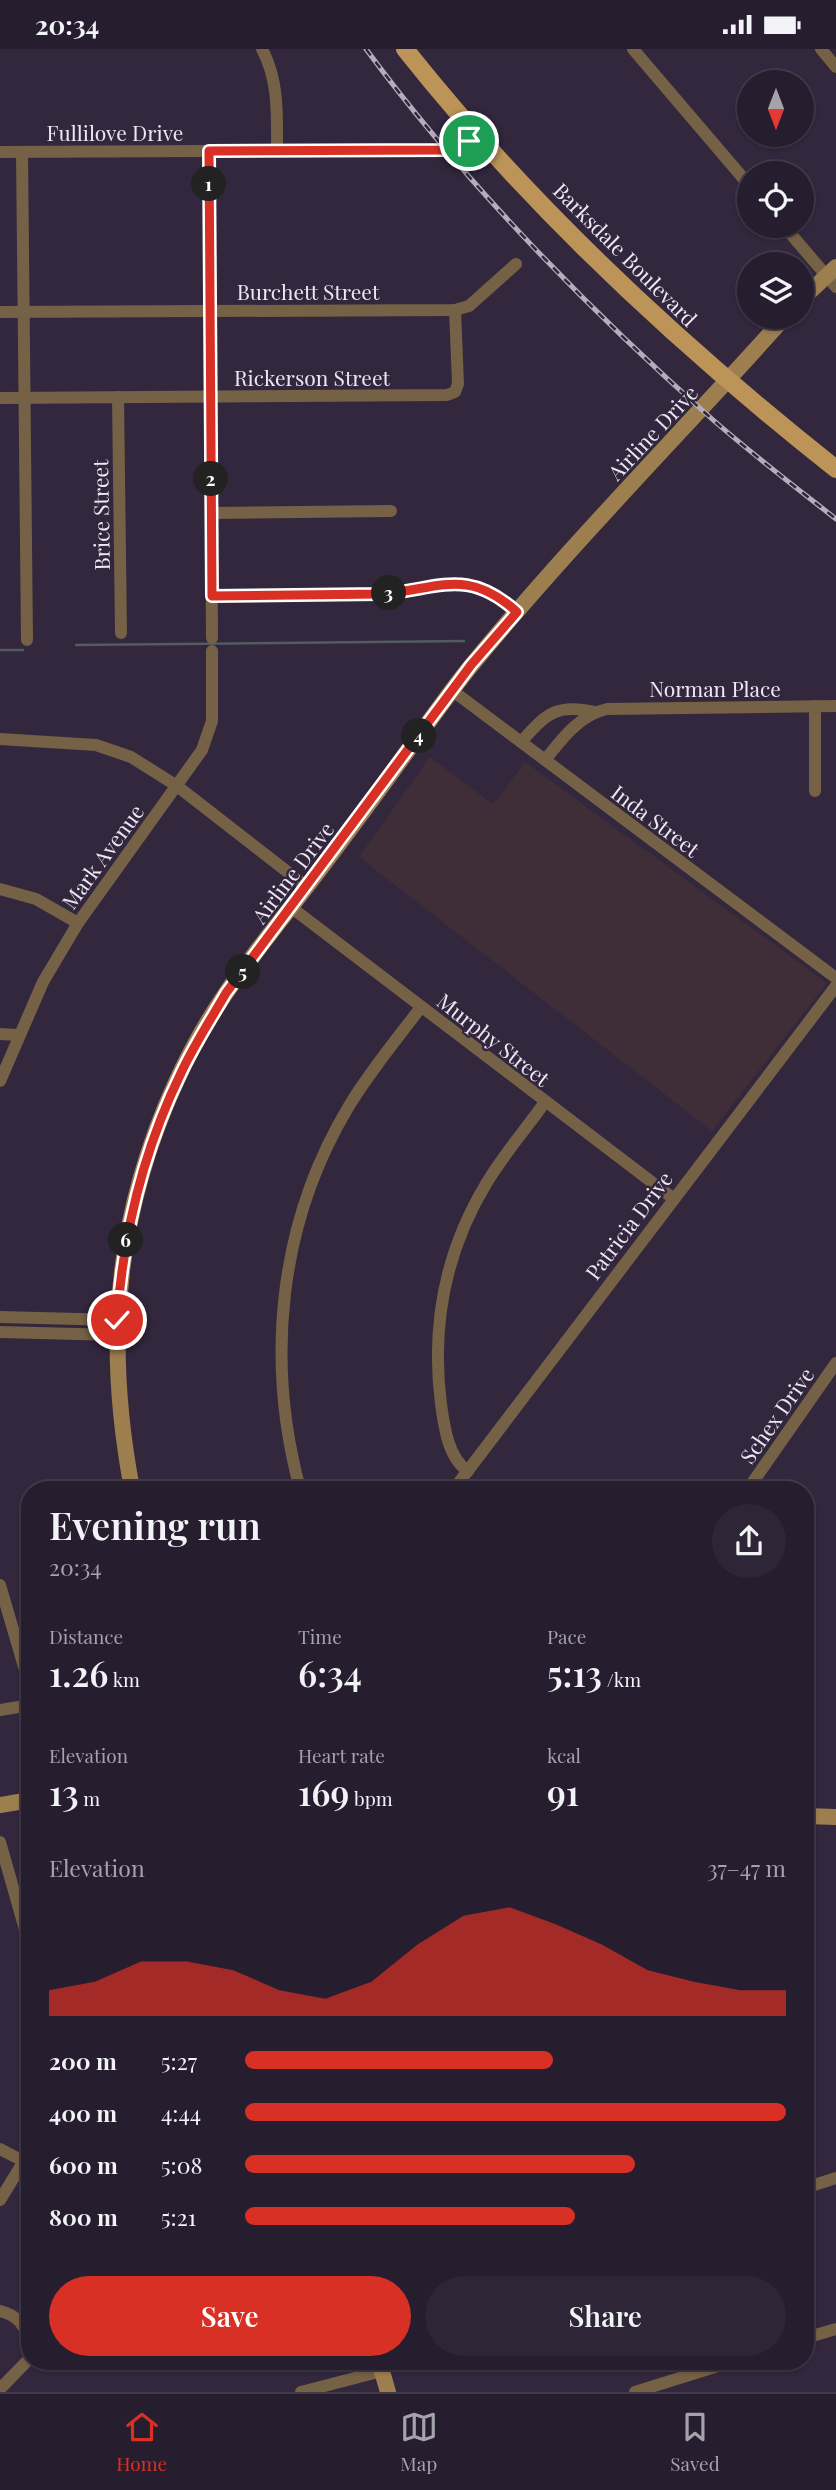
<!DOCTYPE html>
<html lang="en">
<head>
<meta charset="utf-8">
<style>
  body { margin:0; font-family:"Playfair Display",serif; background:#2e2636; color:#f1f3f6; height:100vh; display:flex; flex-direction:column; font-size:26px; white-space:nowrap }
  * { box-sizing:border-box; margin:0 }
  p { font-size:23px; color:#a4a2aa }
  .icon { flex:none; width:38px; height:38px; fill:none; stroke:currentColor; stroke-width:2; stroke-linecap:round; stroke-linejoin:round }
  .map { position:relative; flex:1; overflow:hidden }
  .panel { position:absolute; left:21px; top:1432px; width:793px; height:889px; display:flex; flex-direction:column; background:#261d2e; border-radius:28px; box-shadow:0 2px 5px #0004,0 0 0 2px #423b4a }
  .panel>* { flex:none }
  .needle { width:46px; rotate:180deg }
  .fabs { position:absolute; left:737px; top:21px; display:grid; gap:14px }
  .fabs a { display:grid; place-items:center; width:77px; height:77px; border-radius:50%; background:#261d2e; box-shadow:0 2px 5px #0004,0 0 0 2px #423b4a; font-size:35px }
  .pin { position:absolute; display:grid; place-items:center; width:60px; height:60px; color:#fff; margin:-30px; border:4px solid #fff; border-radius:50%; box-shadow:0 2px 7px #0007 }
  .km { position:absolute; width:35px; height:35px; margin:-18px; border-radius:50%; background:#222; color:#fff; font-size:19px; line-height:35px; text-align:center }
  .round { display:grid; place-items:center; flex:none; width:74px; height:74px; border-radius:37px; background:#2e2636 }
  .head { display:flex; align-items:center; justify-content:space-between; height:119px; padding:0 28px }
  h1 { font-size:38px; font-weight:600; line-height:52px }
  .metrics { display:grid; grid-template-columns:repeat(3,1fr); gap:10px; height:119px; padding:7px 28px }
  .metrics div { display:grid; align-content:center }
  .metrics b { font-size:35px; font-weight:600 }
  .metrics small { font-size:19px; font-weight:400 }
  .metrics p { font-size:19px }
  .chart { height:196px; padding:14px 28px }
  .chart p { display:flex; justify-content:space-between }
  .chart svg { width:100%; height:126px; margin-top:7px; fill:#d93025; opacity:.7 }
  .action { display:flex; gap:14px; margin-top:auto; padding:14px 28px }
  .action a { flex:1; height:80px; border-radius:42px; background:#d93025; color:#fff; font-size:28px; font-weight:600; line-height:80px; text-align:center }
  .action a+a { background:#2e2636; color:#f1f3f6 }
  ul { padding:0 28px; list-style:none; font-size:23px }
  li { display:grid; grid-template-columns:112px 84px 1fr; align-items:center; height:52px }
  li i { height:18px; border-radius:9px; background:#d93025 }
  .status { display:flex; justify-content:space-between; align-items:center; height:49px; padding:0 35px; background:#261d2e; direction:ltr }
  .status svg { height:19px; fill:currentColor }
  .tab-bar { display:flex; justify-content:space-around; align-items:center; height:98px; border-top:2px solid #423b4a; background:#261d2e; font-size:19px; color:#a4a2aa }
  .tab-bar a { display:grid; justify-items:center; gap:4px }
  .tab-bar .on { color:#d93025 }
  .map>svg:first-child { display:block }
  .education { fill:#3f2e38 }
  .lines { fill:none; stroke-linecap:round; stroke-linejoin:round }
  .stream { stroke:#525b61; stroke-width:2.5 }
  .street { stroke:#756145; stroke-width:12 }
  .secondary { stroke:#9d7e4f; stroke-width:16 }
  .primary { stroke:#bc9457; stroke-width:18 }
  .rail-casing { stroke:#b5adbd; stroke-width:5 }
  .rail { stroke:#32273d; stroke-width:2.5; stroke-dasharray:8; stroke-linecap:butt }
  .route-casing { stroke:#fff; stroke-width:14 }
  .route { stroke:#d93025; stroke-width:9 }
  .labels { text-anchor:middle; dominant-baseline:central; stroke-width:5; stroke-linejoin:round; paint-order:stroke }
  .street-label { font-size:21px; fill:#ede6f4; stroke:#32273d }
</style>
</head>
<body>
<div class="status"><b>20:34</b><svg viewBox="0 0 49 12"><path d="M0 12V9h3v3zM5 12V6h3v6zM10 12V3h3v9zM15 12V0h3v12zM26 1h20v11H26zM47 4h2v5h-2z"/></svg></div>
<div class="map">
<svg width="836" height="2343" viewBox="0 0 836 2343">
  <rect width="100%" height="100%" fill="#32273d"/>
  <polygon class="education" points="430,708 493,755 525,713 827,934 712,1082 359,808"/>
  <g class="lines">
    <g class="stream">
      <polyline points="76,596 464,592"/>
      <polyline points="0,601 23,601"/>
    </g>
    <g class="street">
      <path d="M262 0C279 32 277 66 277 102"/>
      <polyline points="633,0 749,136"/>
      <polyline points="821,0 836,18"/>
      <polyline points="209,102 212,589"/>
      <polyline points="0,103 447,101 463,96 477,85"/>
      <polyline points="22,103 27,591"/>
      <polyline points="784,177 836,238"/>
      <polyline points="0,263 455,261 469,257 516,215"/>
      <polyline points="118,348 121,584"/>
      <polyline points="0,349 447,346 455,343 458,335 455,261"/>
      <polyline points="211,464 391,462"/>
      <path d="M212 547 380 545C438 541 466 517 517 563"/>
      <polyline points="453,642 836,929"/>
      <polyline points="815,657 815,742"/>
      <polyline points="0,690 96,696 131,708 177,737 307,838"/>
      <path d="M521 693C546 665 556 654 595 663"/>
      <path d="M545 711C562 690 579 666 607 660L836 657"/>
      <polyline points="0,840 36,850 78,874"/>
      <polyline points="292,859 674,1150"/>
      <polyline points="0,985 18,986"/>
      <polyline points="0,1032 43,933 78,874 202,701 212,672 212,602"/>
      <polyline points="0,1268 117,1271"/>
      <polyline points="0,1283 116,1286"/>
      <path d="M468 1422C448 1409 444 1377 441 1355 431 1277 445 1203 486 1135 503 1106 526 1080 545 1053"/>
      <path d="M300 1440C265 1310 279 1173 349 1057 370 1022 397 990 421 958"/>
      <polyline points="454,1440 836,937"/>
      <polyline points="748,1440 836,1314"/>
      <polyline points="0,1536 30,1638"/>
      <polyline points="0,1661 30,1656"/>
      <polyline points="0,1793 30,1898"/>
      <polyline points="0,2100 29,2115"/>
      <polyline points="805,2139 836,2129"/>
      <polyline points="0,2151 30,2102"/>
      <path d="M0 2262C18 2266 24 2276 30 2293"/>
      <polyline points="805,2289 836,2280"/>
      <polyline points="0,2340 30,2309"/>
      <polyline points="301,2343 382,2322"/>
      <polyline points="635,2343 734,2312"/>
    </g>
    <g class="secondary">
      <polyline points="802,250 836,218"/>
      <path d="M132 1440C112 1333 111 1233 141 1128 159 1064 189 998 226 944 257 899 292 858 324 815 358 770 391 725 424 679 441 657 457 633 475 612 573 493 682 383 785 268"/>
      <polyline points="0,1756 30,1751"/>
      <polyline points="805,1767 836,1768"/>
      <polyline points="379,2312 388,2343"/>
    </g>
    <path class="primary" d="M405 0C530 158 678 295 836 420"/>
    <g class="rail-casing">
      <path id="rail" d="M366 0C463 132 589 261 712 370 752 405 794 437 836 470"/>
    </g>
    <use href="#rail" class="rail"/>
  </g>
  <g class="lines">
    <g class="route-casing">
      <path id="route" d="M117 1271C123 1185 143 1102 181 1024 194 996 211 970 226 944L471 616 517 563C466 517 438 541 380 545L212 547 209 102 447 101 463 96 469 92"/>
    </g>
    <use href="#route" class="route"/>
  </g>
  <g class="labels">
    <g class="street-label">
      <text x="115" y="83">Fullilove Drive</text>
      <text transform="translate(626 205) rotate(45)">Barksdale Boulevard</text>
      <text x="308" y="242">Burchett Street</text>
      <text x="312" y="328">Rickerson Street</text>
      <text transform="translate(652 383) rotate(-47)">Airline Drive</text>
      <text transform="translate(100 466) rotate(-91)">Brice Street</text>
      <text x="715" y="639">Norman Place</text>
      <text transform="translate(656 771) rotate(37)">Inda Street</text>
      <text transform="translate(102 807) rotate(-54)">Mark Avenue</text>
      <text transform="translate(292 823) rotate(-53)">Airline Drive</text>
      <text transform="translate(494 990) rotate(38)">Murphy Street</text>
      <text transform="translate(628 1176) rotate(-53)">Patricia Drive</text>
      <text transform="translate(776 1366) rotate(-55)">Schex Drive</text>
    </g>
  </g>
</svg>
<div class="fabs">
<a><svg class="needle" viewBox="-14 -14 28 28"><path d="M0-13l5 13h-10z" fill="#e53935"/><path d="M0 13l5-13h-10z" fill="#a4a2aa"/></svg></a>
<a><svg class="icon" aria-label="locate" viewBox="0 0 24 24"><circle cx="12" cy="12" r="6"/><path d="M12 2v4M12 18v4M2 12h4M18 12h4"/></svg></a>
<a><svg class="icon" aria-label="layers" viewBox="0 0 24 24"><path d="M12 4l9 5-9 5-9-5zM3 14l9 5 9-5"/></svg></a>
</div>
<div class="pin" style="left:469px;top:92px;background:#1e9e55"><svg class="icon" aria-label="arrive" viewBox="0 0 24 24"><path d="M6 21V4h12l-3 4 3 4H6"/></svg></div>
<div class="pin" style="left:117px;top:1271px;background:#d93025"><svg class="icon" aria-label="check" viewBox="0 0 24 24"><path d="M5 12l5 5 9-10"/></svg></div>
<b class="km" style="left:209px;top:135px">1</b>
<b class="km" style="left:211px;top:430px">2</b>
<b class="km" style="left:389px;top:544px">3</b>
<b class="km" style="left:419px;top:687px">4</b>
<b class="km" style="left:243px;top:923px">5</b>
<b class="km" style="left:126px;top:1191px">6</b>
<section class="panel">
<div class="head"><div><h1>Evening run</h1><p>20:34</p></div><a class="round"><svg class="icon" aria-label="share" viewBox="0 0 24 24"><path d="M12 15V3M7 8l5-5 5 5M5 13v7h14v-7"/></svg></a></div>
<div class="metrics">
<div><p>Distance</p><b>1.26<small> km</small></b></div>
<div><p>Time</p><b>6:34</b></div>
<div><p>Pace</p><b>5:13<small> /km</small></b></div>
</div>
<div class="metrics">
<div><p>Elevation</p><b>13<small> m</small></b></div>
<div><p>Heart rate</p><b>169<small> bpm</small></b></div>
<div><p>kcal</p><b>91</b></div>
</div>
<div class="chart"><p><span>Elevation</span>37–47 m</p>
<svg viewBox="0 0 160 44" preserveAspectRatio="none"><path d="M0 44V35L10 32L20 25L30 25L40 28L50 35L60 38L70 32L80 19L90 9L100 6L110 12L120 19L130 28L140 32L150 35L160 35V44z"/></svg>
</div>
<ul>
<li><b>200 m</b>5:27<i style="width:57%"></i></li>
<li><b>400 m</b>4:44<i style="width:100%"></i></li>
<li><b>600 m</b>5:08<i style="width:72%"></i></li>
<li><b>800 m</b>5:21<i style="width:61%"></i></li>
</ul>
<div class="action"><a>Save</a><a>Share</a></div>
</section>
</div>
<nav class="tab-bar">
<a class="on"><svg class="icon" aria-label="home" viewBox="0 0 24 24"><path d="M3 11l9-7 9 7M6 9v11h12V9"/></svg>Home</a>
<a><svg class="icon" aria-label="map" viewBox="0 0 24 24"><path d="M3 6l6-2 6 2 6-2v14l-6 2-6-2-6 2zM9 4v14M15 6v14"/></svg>Map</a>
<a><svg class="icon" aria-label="saved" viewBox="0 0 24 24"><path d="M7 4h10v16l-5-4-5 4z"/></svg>Saved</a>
</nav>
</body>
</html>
